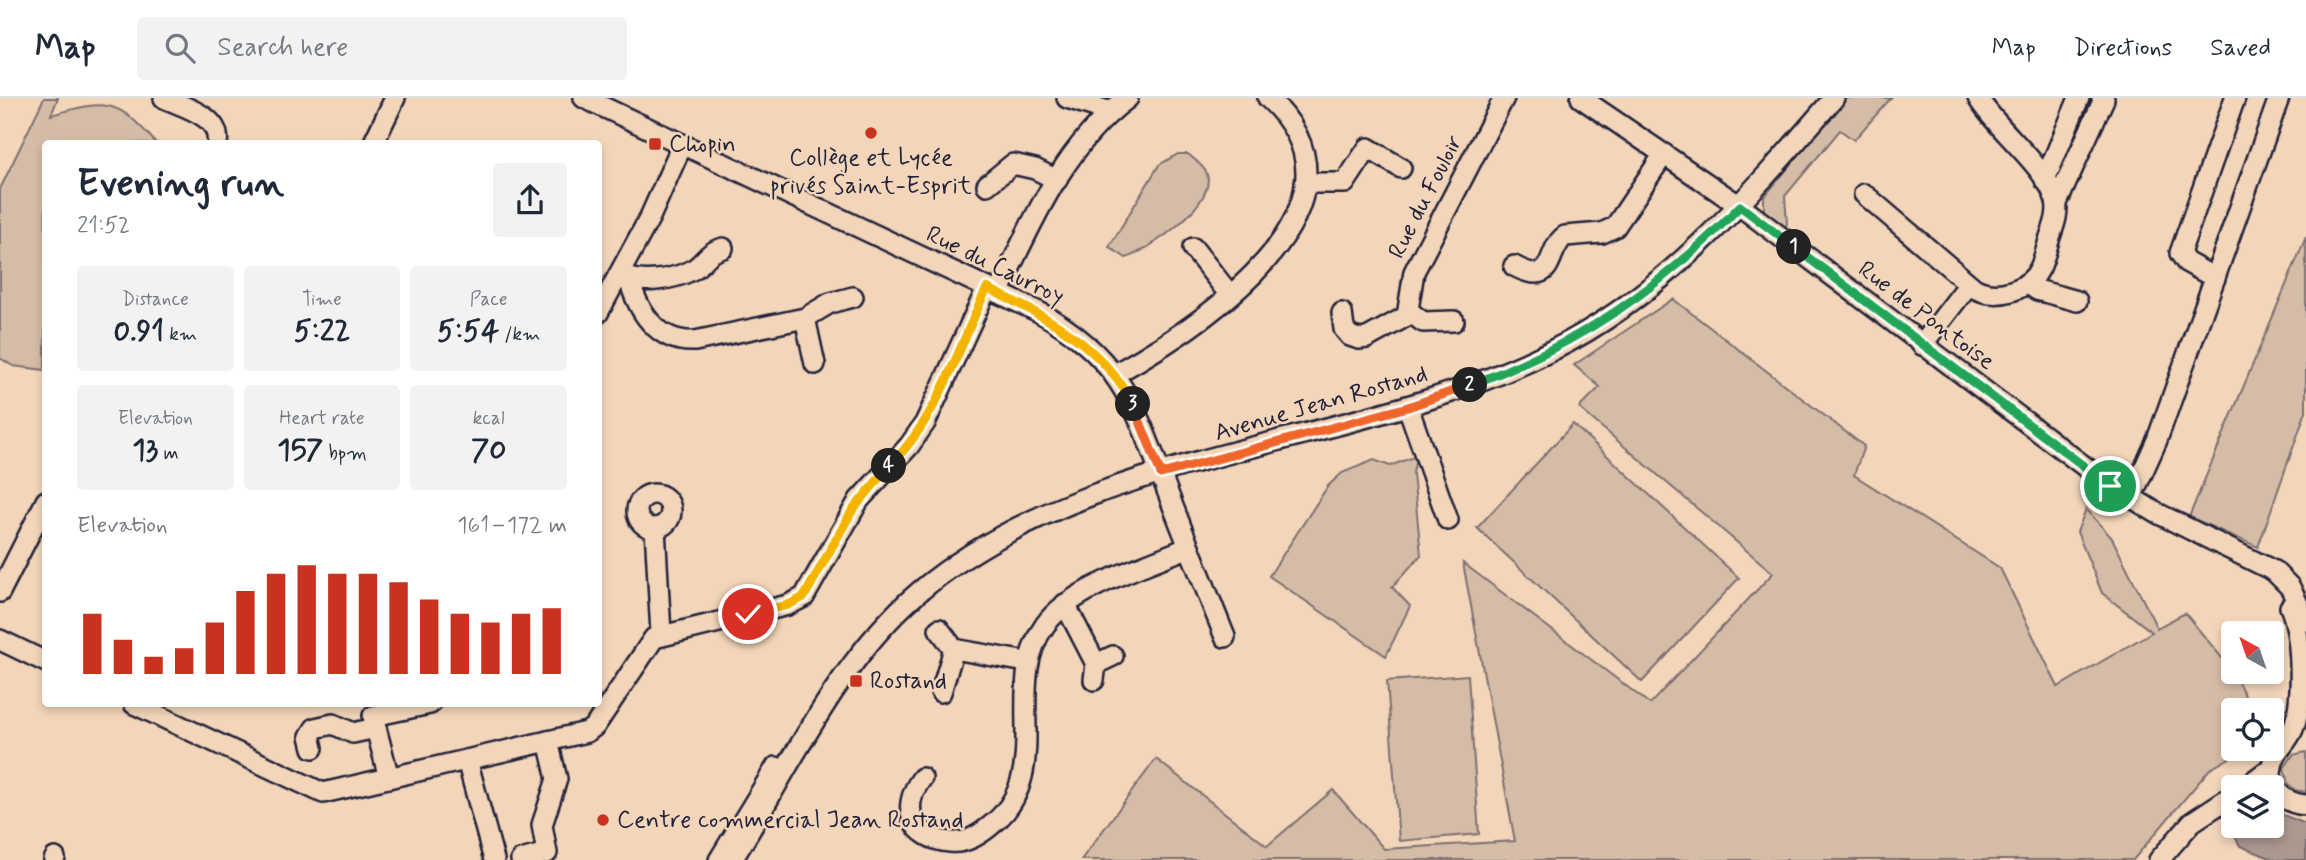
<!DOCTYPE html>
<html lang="en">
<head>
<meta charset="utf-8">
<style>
  body { margin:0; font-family:Mynerve,sans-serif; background:#f2f2f3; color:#1f2937; height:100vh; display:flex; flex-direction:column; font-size:26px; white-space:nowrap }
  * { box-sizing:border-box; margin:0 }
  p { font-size:23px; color:#747a83 }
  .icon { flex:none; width:38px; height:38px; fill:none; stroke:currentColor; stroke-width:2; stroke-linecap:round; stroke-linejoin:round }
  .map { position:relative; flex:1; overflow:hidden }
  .panel { position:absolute; left:42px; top:42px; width:560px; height:567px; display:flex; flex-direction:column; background:#fff; border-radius:7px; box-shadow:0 4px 10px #0003 }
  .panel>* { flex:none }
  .needle { width:46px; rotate:320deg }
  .controls { position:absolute; left:2221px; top:523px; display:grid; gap:14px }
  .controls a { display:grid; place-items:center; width:63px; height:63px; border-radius:7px; background:#fff; box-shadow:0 4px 10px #0003; font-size:35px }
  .pin { position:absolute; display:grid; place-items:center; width:60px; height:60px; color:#fff; margin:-30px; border:4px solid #fff; border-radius:50%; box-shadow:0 2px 7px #0007 }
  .km { position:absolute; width:35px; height:35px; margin:-18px; border-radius:50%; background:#222; color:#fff; font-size:19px; line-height:35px; text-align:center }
  .round { display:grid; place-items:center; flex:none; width:74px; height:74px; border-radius:7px; background:#f2f2f3 }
  .summary { display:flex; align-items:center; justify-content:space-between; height:119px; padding:0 35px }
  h1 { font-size:38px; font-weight:800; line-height:52px }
  .stats { display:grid; grid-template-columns:repeat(3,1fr); gap:10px; height:119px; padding:7px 35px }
  .stats div { display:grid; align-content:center; border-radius:7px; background:#f2f2f3; text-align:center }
  .stats b { font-size:30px; font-weight:800 }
  .stats small { font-size:19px; font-weight:400 }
  .stats p { font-size:19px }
  .chart { height:196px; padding:14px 35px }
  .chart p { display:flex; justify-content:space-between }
  .chart svg { width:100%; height:126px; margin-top:7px; stroke:#c8321e; stroke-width:6 }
  header { display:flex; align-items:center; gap:42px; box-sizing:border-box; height:98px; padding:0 35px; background:#fff; border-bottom:2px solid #e0e1e3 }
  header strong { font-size:33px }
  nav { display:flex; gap:38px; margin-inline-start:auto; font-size:24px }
  .search { width:490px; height:63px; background:#f2f2f3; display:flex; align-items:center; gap:18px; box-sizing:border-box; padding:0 24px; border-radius:7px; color:#747a83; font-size:26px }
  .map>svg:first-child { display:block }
  .green { fill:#d5bca7; stroke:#7c6f71; stroke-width:2 }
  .water { fill:#ab988f; stroke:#74696d; stroke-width:2 }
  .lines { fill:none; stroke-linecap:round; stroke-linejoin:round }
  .minor-casing { stroke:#22223b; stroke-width:24 }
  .minor { stroke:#f3d6ba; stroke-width:19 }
  .split-1-casing { stroke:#fff; stroke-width:14 }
  .split-2-casing { stroke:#fff; stroke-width:14 }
  .split-3-casing { stroke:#fff; stroke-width:14 }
  .split-4-casing { stroke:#fff; stroke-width:14 }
  .split-5-casing { stroke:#fff; stroke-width:14 }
  .split-1 { stroke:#22a559; stroke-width:9 }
  .split-2 { stroke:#22a559; stroke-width:9 }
  .split-3 { stroke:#f0652b; stroke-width:9 }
  .split-4 { stroke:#f5b400; stroke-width:9 }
  .split-5 { stroke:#f5b400; stroke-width:9 }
  .poi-dot { fill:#c8321e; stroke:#f3d6ba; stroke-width:2.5 }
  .labels { text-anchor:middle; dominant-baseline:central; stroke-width:5; stroke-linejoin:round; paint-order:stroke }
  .poi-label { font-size:24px; fill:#22223b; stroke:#f3d6ba; text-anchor:start }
  .street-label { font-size:24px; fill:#22223b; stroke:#f3d6ba }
</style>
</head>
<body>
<header>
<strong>Map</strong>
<div class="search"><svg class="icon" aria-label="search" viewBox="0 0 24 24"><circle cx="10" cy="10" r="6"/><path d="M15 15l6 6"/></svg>Search here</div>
<nav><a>Map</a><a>Directions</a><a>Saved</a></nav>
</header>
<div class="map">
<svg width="2306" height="762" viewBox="0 0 2306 762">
  <rect width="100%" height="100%" fill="#f3d6ba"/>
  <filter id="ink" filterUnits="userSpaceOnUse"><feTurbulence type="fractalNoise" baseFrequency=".0143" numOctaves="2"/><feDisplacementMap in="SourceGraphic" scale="14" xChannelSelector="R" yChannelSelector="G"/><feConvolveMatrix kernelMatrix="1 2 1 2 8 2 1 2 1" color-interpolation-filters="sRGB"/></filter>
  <g filter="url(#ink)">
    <g class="green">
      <path d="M44 0H58L51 17C107 1 117 1 156 45L46 46 45 272 13 268 0 260V91Z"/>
      <polygon points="1846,0 1891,0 1854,42 1840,32 1785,98 1787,126 1783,131 1764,117 1764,99"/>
      <path d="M1178 56H1188C1194 61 1204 68 1207 76 1216 106 1150 152 1126 160L1109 149 1159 67Z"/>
      <polygon points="2306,139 2306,313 2258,449 2189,419"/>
      <polygon points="1673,201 1864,348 1854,377 2000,470 2058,589 2152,534 2102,495 2077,434 2086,411 2112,440 2157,530 2185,515 2232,572 2252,612 2233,612 2233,651 2245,651 2209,672 2133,762 1081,762 1156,661 1267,748 1333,692 1384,751 1515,743 1463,465 1650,606 1773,475 1579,310 1600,289 1574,267"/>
      <polygon points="1573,326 1739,480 1642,584 1477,430"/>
      <polygon points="1416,358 1413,375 1421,457 1392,489 1410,508 1386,558 1269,478 1328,388 1342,375 1374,362 1390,368"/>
      <polygon points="1468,577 1479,736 1399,743 1387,583"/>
      <polygon points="2306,654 2306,694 2295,692 2288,686 2284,670 2293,657"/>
    </g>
    <polygon class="water" points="2233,707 2233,728 2272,728 2272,708 2283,717 2306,726 2306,762 2275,762 2240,748 2221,712"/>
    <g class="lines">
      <g class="minor-casing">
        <g id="minor">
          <path d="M164 0C183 9 222 18 217 46"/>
          <path d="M584 0 1039 214C1123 260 1136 312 1168 395 1186 443 1206 491 1225 539"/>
          <polyline points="1067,0 1111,14"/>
          <polyline points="1581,0 1740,108 2100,380 2155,414 2274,473 2290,489 2306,523"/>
          <polyline points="373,46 395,0"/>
          <polyline points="2045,82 2079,0"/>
          <polyline points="1305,85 1345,85 1368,50 1401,70"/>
          <polyline points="987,87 1013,66 1035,71 1057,82"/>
          <path d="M1864 96 1974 190C1996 202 2029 193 2040 170 2044 161 2047 149 2050 139 2054 128 2059 115 2056 103 2047 69 1997 32 1978 0"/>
          <polyline points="2057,105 2104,1 2102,0"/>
          <polyline points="1193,150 1230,197"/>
          <path d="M1514 168C1557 191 1545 152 1565 138L1602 135 1615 129 1664 56"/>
          <path d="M621 177C640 187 673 182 692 172 705 165 705 155 723 150"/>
          <polyline points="2215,180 2186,164 2180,155 2235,0"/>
          <path d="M629 181C638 213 657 245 695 243L805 220 830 205 853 199"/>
          <polyline points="2027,185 2037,192 2077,203"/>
          <path d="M998 195C1031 126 1064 47 1128 0"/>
          <polyline points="1410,214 1423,224 1454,223"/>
          <polyline points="598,215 650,119 682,47"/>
          <polyline points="1342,215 1344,231 1350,238 1359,241 1367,240 1407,218 1414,174 1504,0"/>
          <polyline points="805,220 815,266"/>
          <polyline points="1922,247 1969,186"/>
          <path d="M1115 276C1199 229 1386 108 1268 0"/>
          <polyline points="1408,309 1448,422"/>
          <circle cx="654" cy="413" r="17"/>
          <polyline points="2131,400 2157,342 2279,0"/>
          <polyline points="655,430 661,536"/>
          <polyline points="0,494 46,403"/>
          <polyline points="1065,506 1096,566 1094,582"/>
          <path d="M2290 509C2302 536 2304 603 2293 631 2287 646 2271 656 2271 674 2271 694 2287 706 2306 707"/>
          <polyline points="939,531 954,551"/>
          <polyline points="0,542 46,564"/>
          <polyline points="1096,566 1113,558"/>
          <polyline points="941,594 954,551 1026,564"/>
          <polyline points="134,606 323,695 587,634 595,628 654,540 788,507 804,499 859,402 909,348 925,325 987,190"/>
          <polyline points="376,630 389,680"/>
          <polyline points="313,650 310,638 315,630 333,626 353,635 376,630 373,618 430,606"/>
          <polyline points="467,662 494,762"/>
          <path d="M922 680C899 710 912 741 950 744 965 746 978 738 989 729 1058 677 1000 589 1045 527 1072 489 1146 468 1189 449"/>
          <polyline points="2244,690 2272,669"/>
          <polyline points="54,762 55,760"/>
          <polyline points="521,762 547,755 542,727 557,681 548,643"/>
          <polyline points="719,762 776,669"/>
          <path d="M732 762C788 673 838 562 919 494 1092 348 1350 353 1549 254 1666 197 1750 97 1834 0"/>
          <polyline points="2159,762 2192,724 2233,697"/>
        </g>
      </g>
      <use href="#minor" class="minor"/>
    </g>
  </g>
  <g class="lines" filter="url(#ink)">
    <g class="split-1-casing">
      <polyline id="split-1" points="1794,149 2110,388"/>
    </g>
    <g class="split-2-casing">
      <path id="split-2" d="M1470 287C1579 246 1659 192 1740 108L1794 149"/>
    </g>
    <g class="split-3-casing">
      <polyline id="split-3" points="1133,306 1161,376 1408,309 1470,287"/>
    </g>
    <g class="split-4-casing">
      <path id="split-4" d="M889 368C939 320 958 250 987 190 1046 219 1100 245 1133 306"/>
    </g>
    <g class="split-5-casing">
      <polyline id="split-5" points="748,516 788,507 804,499 852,413 889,368"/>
    </g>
    <use href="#split-1" class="split-1"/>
    <use href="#split-2" class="split-2"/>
    <use href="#split-3" class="split-3"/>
    <use href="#split-4" class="split-4"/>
    <use href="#split-5" class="split-5"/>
  </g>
  <g class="poi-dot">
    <circle cx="871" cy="35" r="7"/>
    <rect x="648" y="39" width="14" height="14" rx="3.5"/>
    <rect x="849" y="576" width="14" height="14" rx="3.5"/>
    <circle cx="603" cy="722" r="7"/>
  </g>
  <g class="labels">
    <g class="poi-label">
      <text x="669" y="46">Chopin</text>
      <text x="871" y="60" text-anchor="middle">Collège et Lycée<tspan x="871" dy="28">privés Saint-Esprit</tspan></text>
      <text x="870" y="583">Rostand</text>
      <text x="617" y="722">Centre commercial Jean Rostand</text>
    </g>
    <g class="street-label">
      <text transform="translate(1426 99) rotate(-63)">Rue du Fouloir</text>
      <text transform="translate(995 168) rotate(26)">Rue du Caurroy</text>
      <text transform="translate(1926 218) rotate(37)">Rue de Pontoise</text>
      <text transform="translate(1321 306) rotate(-16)">Avenue Jean Rostand</text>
    </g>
  </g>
</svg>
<div class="controls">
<a><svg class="needle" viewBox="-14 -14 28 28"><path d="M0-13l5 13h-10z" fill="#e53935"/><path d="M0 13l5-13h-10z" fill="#747a83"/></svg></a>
<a><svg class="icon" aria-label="locate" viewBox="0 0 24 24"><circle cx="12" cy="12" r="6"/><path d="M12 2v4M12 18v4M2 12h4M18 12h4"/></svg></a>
<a><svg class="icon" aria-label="layers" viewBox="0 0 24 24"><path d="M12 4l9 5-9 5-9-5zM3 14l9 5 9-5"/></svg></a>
</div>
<div class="pin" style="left:2110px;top:388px;background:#1e9e55"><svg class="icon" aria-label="arrive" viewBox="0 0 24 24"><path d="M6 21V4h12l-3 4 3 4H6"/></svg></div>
<div class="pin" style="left:748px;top:516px;background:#d93025"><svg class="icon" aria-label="check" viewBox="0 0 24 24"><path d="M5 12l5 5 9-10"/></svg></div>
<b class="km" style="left:1794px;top:149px">1</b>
<b class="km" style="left:1470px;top:287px">2</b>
<b class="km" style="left:1133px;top:306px">3</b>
<b class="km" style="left:889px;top:368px">4</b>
<section class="panel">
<div class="summary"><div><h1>Evening run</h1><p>21:52</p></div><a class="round"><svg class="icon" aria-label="share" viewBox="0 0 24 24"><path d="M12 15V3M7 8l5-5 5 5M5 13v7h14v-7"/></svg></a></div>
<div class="stats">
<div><p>Distance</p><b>0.91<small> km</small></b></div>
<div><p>Time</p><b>5:22</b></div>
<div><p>Pace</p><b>5:54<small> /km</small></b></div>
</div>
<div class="stats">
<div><p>Elevation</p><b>13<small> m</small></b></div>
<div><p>Heart rate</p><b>157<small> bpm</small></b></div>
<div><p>kcal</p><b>70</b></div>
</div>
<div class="chart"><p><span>Elevation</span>161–172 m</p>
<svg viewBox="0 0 160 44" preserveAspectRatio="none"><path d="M5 44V23M15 44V32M25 44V38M35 44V35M45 44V26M55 44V15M65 44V9M75 44V6M85 44V9M95 44V9M105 44V12M115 44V18M125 44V23M135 44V26M145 44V23M155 44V21"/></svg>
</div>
</section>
</div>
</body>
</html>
